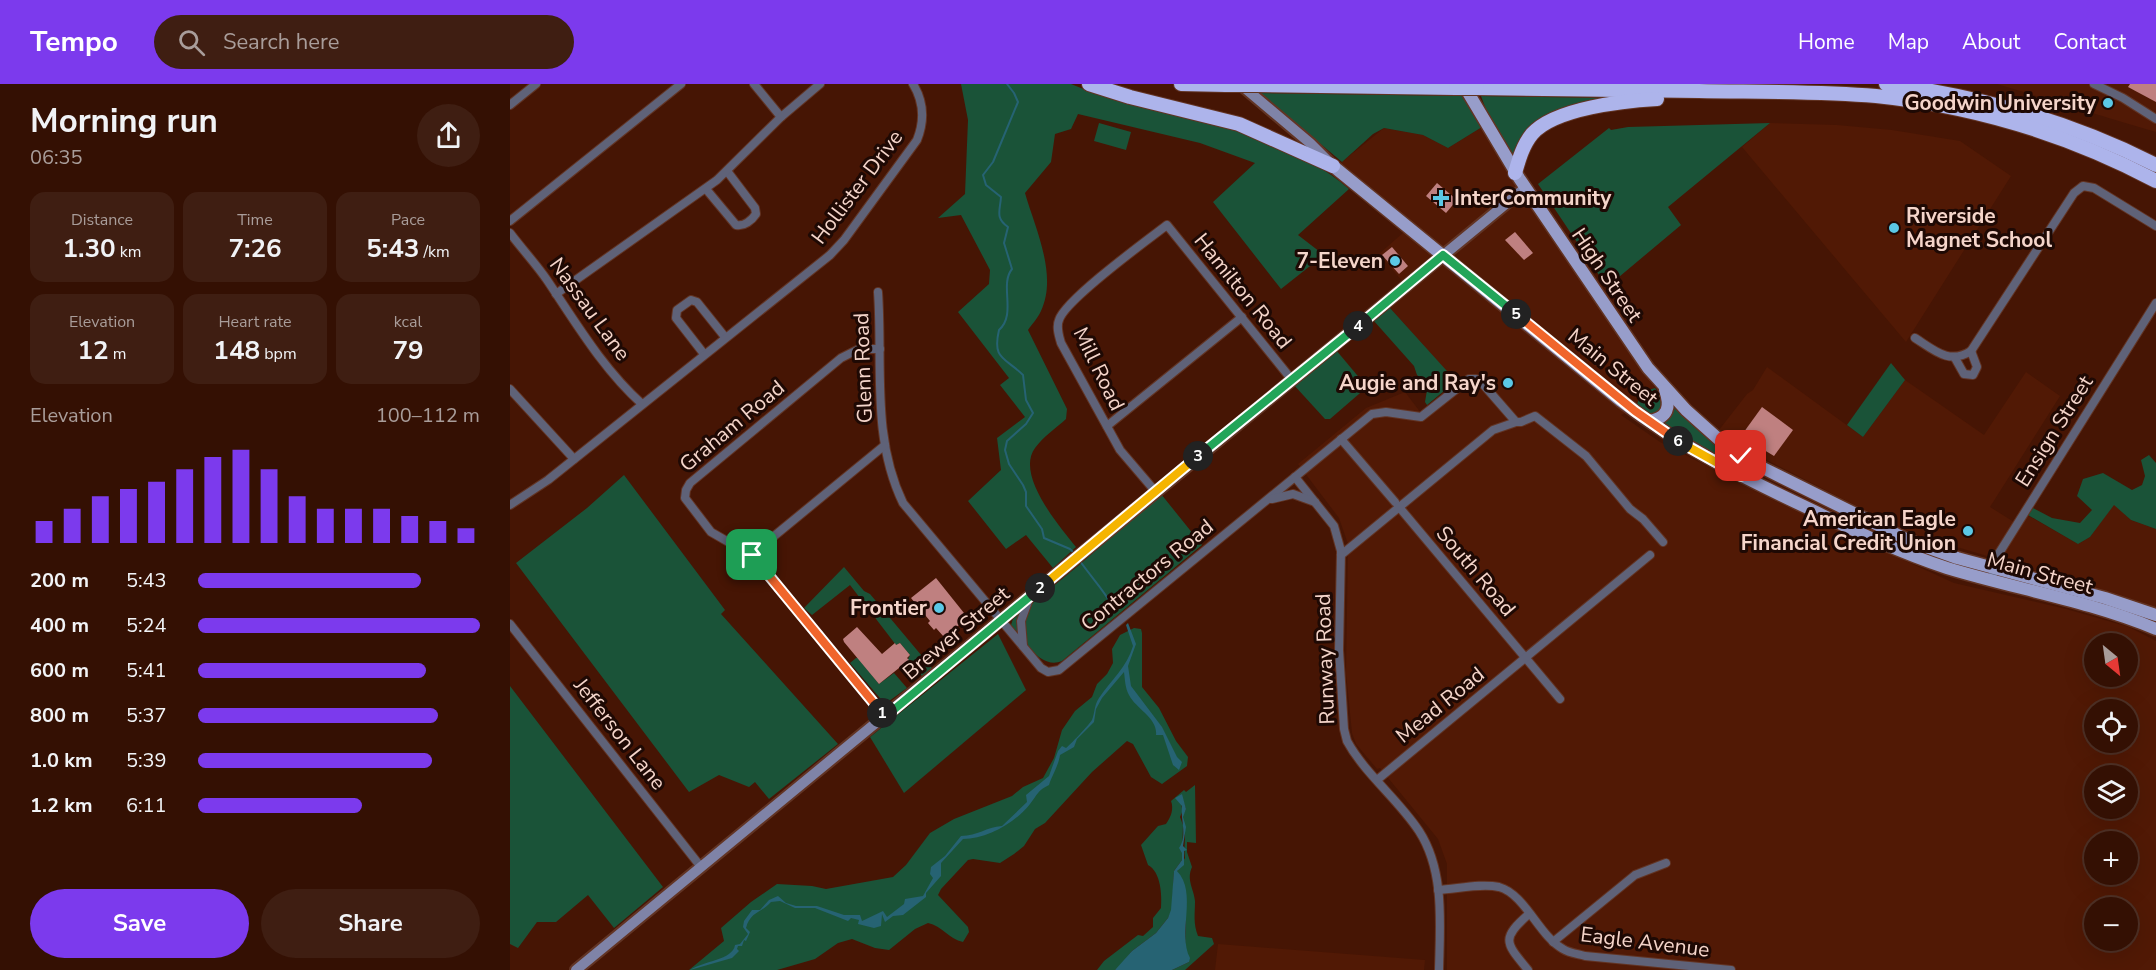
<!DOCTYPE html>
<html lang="en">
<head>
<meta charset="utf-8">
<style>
  body { margin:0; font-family:"Nunito Sans",sans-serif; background:#3f1e12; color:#f1f3f6; height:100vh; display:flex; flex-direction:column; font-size:22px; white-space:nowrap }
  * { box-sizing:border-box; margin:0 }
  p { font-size:20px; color:#a99d9a }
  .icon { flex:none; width:33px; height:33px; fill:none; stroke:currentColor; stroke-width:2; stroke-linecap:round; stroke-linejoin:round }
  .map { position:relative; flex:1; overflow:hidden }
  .details { display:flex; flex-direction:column; background:#341003; width:510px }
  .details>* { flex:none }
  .needle { width:39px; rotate:151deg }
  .buttons { position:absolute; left:1574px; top:549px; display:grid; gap:12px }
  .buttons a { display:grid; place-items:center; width:54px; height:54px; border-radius:50%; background:#341003; box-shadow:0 6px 24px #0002,0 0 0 2px #4e3025; font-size:30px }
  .pin { position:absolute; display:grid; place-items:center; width:51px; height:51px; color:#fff; margin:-26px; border-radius:12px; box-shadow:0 3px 9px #0006 }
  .km { position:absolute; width:30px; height:30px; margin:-15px; border-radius:50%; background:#222; color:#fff; font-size:16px; line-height:30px; text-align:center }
  .round { display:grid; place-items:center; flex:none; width:63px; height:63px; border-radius:32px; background:#3f1e12 }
  .overview { display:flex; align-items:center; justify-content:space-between; height:102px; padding:0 30px }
  h1 { font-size:33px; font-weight:700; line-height:45px }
  .metrics { display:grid; grid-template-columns:repeat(3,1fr); gap:9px; height:102px; padding:6px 30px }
  .metrics div { display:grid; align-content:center; border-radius:15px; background:#3f1e12; text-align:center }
  .metrics b { font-size:26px; font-weight:700 }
  .metrics small { font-size:16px; font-weight:400 }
  .metrics p { font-size:16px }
  .chart { height:168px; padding:12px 30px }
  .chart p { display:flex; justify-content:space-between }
  .chart svg { width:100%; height:108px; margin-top:6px; stroke:#7c3aed; stroke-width:6 }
  .button { display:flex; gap:12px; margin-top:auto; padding:12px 30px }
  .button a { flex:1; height:69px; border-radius:36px; background:#7c3aed; color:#fff; font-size:24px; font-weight:700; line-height:69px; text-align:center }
  .button a+a { background:#3f1e12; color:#f1f3f6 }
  ul { padding:0 30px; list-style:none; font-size:20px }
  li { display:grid; grid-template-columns:96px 72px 1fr; align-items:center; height:45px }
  li i { height:15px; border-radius:8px; background:#7c3aed }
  header { display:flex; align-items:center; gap:36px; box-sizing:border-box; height:84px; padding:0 30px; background:#7c3aed; color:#fff }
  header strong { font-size:28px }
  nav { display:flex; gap:33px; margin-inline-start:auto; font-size:21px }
  .search { width:420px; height:54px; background:#3f1e12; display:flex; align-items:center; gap:15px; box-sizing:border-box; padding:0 21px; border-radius:33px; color:#a99d9a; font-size:22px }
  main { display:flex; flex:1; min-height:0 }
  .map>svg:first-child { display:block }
  .built { fill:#511905; fill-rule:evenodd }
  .green { fill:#1a5338 }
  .water { fill:#266373 }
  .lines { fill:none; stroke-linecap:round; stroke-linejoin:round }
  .stream { stroke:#266373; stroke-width:2 }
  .building { fill:#bf8080 }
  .minor-casing { stroke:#623424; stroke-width:10 }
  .secondary-casing { stroke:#623424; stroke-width:14 }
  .primary-casing { stroke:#623424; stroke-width:15 }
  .motorway-casing { stroke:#623424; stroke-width:16 }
  .minor { stroke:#5f6278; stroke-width:8 }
  .secondary { stroke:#7f83a7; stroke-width:10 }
  .primary { stroke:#979dca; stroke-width:12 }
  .motorway { stroke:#adb4eb; stroke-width:14 }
  .motorway-bridge-casing { stroke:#623424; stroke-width:16; stroke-linecap:butt }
  .motorway-bridge { stroke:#adb4eb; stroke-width:14 }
  .split-1-casing { stroke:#fff; stroke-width:12 }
  .split-2-casing { stroke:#fff; stroke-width:12 }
  .split-3-casing { stroke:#fff; stroke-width:12 }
  .split-4-casing { stroke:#fff; stroke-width:12 }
  .split-5-casing { stroke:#fff; stroke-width:12 }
  .split-6-casing { stroke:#fff; stroke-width:12 }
  .split-7-casing { stroke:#fff; stroke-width:12 }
  .split-1 { stroke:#f0652b; stroke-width:8 }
  .split-2 { stroke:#22a559; stroke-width:8 }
  .split-3 { stroke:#f5b400; stroke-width:8 }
  .split-4 { stroke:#22a559; stroke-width:8 }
  .split-5 { stroke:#22a559; stroke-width:8 }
  .split-6 { stroke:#f0652b; stroke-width:8 }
  .split-7 { stroke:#f5b400; stroke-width:8 }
  .poi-dot { fill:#5bc8e6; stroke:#1e0904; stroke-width:2 }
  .labels { text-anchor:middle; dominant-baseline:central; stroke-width:6; stroke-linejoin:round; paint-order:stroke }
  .poi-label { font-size:21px; font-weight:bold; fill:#f5d5ca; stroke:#1e0904; text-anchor:end }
  .street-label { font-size:21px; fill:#f5d5ca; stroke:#1e0904 }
</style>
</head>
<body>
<header>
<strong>Tempo</strong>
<div class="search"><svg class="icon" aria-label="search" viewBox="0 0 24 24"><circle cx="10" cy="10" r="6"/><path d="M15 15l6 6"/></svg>Search here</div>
<nav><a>Home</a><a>Map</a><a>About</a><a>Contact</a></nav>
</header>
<main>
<section class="details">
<div class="overview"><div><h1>Morning run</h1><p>06:35</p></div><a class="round"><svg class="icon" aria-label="share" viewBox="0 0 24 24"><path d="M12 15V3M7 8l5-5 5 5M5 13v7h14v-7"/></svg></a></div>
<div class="metrics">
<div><p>Distance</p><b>1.30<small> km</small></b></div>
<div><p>Time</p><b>7:26</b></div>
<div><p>Pace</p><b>5:43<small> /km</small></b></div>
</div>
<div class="metrics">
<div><p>Elevation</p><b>12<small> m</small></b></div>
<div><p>Heart rate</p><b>148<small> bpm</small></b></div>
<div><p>kcal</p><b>79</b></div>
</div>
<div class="chart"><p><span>Elevation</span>100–112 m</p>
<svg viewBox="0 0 160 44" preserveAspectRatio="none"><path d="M5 44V35M15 44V30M25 44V25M35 44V22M45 44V19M55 44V14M65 44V9M75 44V6M85 44V14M95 44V25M105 44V30M115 44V30M125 44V30M135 44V33M145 44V35M155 44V38"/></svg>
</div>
<ul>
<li><b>200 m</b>5:43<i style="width:79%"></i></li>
<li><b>400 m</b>5:24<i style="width:100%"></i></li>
<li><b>600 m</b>5:41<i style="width:81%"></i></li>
<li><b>800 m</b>5:37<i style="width:85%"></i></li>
<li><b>1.0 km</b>5:39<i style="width:83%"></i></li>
<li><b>1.2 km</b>6:11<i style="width:58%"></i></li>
</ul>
<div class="button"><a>Save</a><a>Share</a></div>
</section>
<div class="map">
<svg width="1646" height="886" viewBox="0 0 1646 886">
  <rect width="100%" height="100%" fill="#461504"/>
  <g class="built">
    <polygon points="1487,0 1646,0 1646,48 1612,38"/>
    <polygon points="1260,39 1327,41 1382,46 1450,57 1501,92 1396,258 1232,63"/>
    <path d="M972 43 1004 99 1145 304 1135 307 1126 324 1111 331 1150 358 1271 420 1444 499 1556 525 1619 543 1646 557V886H937V780L928 755 870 684 867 685 846 660 842 649 836 589 838 460 829 434 788 380 856 324 895 308 911 329 948 300 880 224 877 211 893 198 869 170 894 148 899 138 828 81 874 44 913 51 938 64ZM1584 560H1617V592H1584ZM1584 626H1617V658H1584ZM1584 692H1617V724H1584ZM1584 758H1617V790H1584ZM1584 824H1617V856H1584Z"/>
    <polygon points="1257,283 1353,353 1395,296 1474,351 1516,288 1550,312 1480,423 1504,438 1510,427 1568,460 1580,453 1604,420 1621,436 1646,445 1646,526 1594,507 1410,452 1364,431 1237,366 1209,346 1237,310 1243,306"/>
    <polygon points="708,860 915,876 914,886 705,886"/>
  </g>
  <g class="green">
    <path d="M451 0H561L586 10C668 33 773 47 839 105L788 151 814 171 771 205 703 118 745 79 690 59 568 30 561 45 545 50 541 78 515 109C525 144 548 191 531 227 528 234 522 240 518 246L557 325 556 335C546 344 533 353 525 364 505 391 550 443 566 463L543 484 516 451 496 465 458 417 491 386 487 354 515 333 490 301 499 294 448 228 479 200 480 186 451 131 428 134 455 110 458 36Z"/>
    <polygon points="750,9 953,12 972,43 938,64 913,51 874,44 863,50 832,78"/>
    <polygon points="971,12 1108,14 1042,32 1004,76 978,31"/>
    <polygon points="589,39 621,48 616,66 584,57"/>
    <polygon points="1260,39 1158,123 1171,141 1097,203 1028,100 1099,44 1101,46 1118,43"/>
    <polygon points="880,224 946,297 917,321 915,318 918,300 907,291 904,282 864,237"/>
    <polygon points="826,266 857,303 820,335 815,335 783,300"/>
    <polygon points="1381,279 1395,296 1353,353 1337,341"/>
    <path d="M1145 304 1154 316 1150 329 1140 332 1126 324C1129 312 1133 307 1145 304Z"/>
    <polygon points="1163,322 1223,375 1224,382 1153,341"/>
    <polygon points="1639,371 1646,379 1646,445 1621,436 1604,421 1580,453 1568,460 1518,431 1523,424 1542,434 1570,439 1582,426 1567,412 1573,395 1593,389 1622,406 1632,401 1635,392 1631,376"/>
    <polygon points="114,391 215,526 211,530 328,660 259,715 245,698 239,703 209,691 179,708 6,479 77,424"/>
    <path d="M651 410 692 461 552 577C530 586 515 557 501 541L503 535 568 482Z"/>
    <polygon points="334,483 354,507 360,510 422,584 412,592 397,577 400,571 390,559 386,561 340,501 302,531 294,524"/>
    <path d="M624 544 631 545 632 549V603L649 624 666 657 678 673 677 682 652 700 641 693 623 660 617 657 582 688 535 739 525 745 514 762 504 770 490 779 463 775 458 776 431 805 428 811 458 843 459 848 453 858C439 855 432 842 418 839L405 845 379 866 365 864 342 855 328 859 305 875 267 886H179L214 857 211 844 241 818 267 800 302 802 316 805 383 793 396 781 420 749 444 735 502 712 513 703 533 694 544 674 552 646 565 627 582 613 587 600 597 590 603 579 602 565 610 551Z"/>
    <polygon points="488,550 516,606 394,709 360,653"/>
    <polygon points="346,574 348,574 369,600 384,589 397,604 375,620 340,579"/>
    <polygon points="0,602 153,803 104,844 78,811 46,838 27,838 8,864 0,860"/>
    <path d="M685 701 686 759 677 758V768L682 783C676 796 684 805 685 817 685 830 683 839 688 852L702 854 704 860 675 886H662L679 878 675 865 676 831 667 787 675 774C673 762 678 744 672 733L676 725 671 710 672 728 670 733 673 741 672 776 664 787 662 826 658 834 646 849 622 867 609 883 605 886H587L594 877 628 851 633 852 643 843V834L651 824C652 811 651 788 638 781L631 761 648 742 656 740C661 733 664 725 661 717L674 706 676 708Z"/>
  </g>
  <g class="water">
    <path d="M618 539 626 560 618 582 621 602 652 643 667 673 672 678 669 686 663 681 653 651H646C648 634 626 625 619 611 615 604 615 595 614 588L592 614 586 625 584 638 567 655 564 663 550 671C548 683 543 689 539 701 528 706 527 711 520 720 505 739 477 755 453 755L431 779V792L416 809V813L393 831 383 832 375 838 372 830 371 842 364 844 348 840 349 836 341 834 338 837 305 824H285L270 817 261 818C251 829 240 828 236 844L240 848 236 857 234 856 232 862H228L227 865 229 867 222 874 180 886C193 877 223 876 225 861L230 860 238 850 233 843 234 837 242 826H250L259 816 268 812 276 819 286 822H307L334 831H350L352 837 373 827 377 833 394 820 395 815 413 812 423 794 420 790 421 783 435 772 451 752C468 752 476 743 492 742L517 718 516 711 539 692 548 667 552 662 556 664C559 662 579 641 582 636 585 629 584 621 589 614 601 596 617 583 623 562L616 541Z"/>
    <path d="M672 710 676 725 673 733 676 743 673 762 677 766 674 767V781L667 787C688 809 667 849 680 874L679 878 662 886H605L622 867 646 849 658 834 661 826 664 787 672 776V769L669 764C678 752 670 734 672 722L665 714Z"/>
  </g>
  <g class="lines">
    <g class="stream">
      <path d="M497 0 504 9 508 18 483 78 473 91 476 101 491 113C490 127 485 134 498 143L494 159 502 185C489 201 507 230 489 246 482 276 495 273 513 291L516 316 523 329 516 340 497 357 495 366 499 380 513 401 516 408V422L532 445 534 454 560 465 565 470"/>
      <path d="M570 477C581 493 594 506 603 523"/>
    </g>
  </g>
  <g class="building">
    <polygon points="1620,0 1646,0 1646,18 1618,3"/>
    <polygon points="927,99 947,116 936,129 916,112"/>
    <polygon points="1005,148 1023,169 1014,176 995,156"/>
    <polygon points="882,163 898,182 889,190 872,171"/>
    <polygon points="1252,323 1283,346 1264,372 1231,352"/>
    <polygon points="426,494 458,534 434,553 426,544 424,546 418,539 420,537 401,514"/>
    <polygon points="347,543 372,570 385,559 386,561 390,559 400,571 397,574 399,576 369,600 334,558 333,555"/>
  </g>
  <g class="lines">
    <g class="minor-casing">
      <g id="minor">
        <polyline points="244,0 271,33"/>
        <polyline points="1584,0 1613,14 1646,35"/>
        <polyline points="0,21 26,0"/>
        <path d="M196 105 226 141C234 143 242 136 246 130L245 124 217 87"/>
        <polyline points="0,137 171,0"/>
        <path d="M0 149C12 165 26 180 37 196 66 239 93 285 132 320"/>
        <path d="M368 208C373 279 361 353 393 419L531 584 538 588 549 586 862 330 876 328 911 333 959 295H966L972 299 1006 338H1011L1025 332 1076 372 1120 425 1133 435 1153 458"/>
        <polyline points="46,210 207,96 271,33 310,0"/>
        <path d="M1405 254C1424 266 1439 281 1461 267L1564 109 1573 102 1584 104 1646 142"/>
        <polyline points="370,265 349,265 331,274 180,399 176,406 175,414 201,448 241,471 375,633"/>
        <polyline points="194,270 166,234 167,226 181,216 187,218 215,253"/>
        <polyline points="1445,274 1454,290 1463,291 1467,283 1461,267"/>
        <polyline points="0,305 64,375"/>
        <polyline points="597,342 732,233"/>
        <polyline points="831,355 885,418"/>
        <path d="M785 393 824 442 831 467 829 566 834 645 837 657C855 690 888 715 909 747 935 787 930 840 929 886"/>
        <path d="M645 407 610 366 551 259C549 252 546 243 549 236 555 216 636 157 657 141L782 296"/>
        <polyline points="762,415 783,410 805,418"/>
        <path d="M0 421 38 396 320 171 334 156 407 56C415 36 414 18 403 0"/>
        <polyline points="889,423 1050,615"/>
        <polyline points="241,471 375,361"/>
        <polyline points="831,471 983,346 1006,338"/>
        <polyline points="1482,496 1486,474 1646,219"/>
        <polyline points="0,540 191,783"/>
        <polyline points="513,562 511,537 519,515"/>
        <polyline points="867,696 1140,471"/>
        <path d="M928 806C947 805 971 799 989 803 1015 810 1029 852 1053 865 1059 869 1068 870 1075 872L1221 886"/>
        <polyline points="1043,858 1125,791 1156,779"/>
        <path d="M1018 886C996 859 990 855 1019 830"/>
      </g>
    </g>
    <g class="secondary-casing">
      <g id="secondary">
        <polyline points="730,0 800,59 820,79"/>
        <polyline points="66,886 1015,104"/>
      </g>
    </g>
    <g class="primary-casing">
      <g id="primary">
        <polyline points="953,0 1009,94 1138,284 1176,326 1214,360 1249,382 1400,457 1447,474 1595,514 1646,531"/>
        <path d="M823 82 1111 317C1171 363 1236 395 1304 427 1347 448 1391 469 1437 484 1506 505 1579 517 1646 545"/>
        <path d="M1139 337C1158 334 1161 323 1155 306"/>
      </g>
    </g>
    <g class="motorway-casing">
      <g id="motorway">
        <polyline points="579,0 620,13 729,40 823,82"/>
        <polyline points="671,0 716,1"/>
        <path d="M1376 0C1470 12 1561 38 1646 81"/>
        <polyline points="748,1 946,4"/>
        <path d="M967 4C1041 5 1115 6 1189 7 1248 8 1307 7 1366 12 1463 22 1559 51 1646 97"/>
        <path d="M1005 89C1009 75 1013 61 1022 50 1045 24 1114 17 1147 15"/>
      </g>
    </g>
    <use href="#minor" class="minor"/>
    <use href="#secondary" class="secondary"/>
    <use href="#primary" class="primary"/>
    <use href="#motorway" class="motorway"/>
    <g class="motorway-bridge-casing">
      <g id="motorway-bridge">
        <polyline points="716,1 748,1"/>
        <polyline points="946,4 967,4"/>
      </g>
    </g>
    <use href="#motorway-bridge" class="motorway-bridge"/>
  </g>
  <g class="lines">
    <g class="split-1-casing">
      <polyline id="split-1" points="242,471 372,629"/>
    </g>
    <g class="split-2-casing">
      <polyline id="split-2" points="372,629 375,633 530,504"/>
    </g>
    <g class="split-3-casing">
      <polyline id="split-3" points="530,504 688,372"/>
    </g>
    <g class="split-4-casing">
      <polyline id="split-4" points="688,372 848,242"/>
    </g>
    <g class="split-5-casing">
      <polyline id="split-5" points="848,242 933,171 1006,230"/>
    </g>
    <g class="split-6-casing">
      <polyline id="split-6" points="1006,230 1125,327 1168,357"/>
    </g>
    <g class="split-7-casing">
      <polyline id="split-7" points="1168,357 1231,392 1240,377 1231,372"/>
    </g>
    <use href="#split-1" class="split-1"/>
    <use href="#split-2" class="split-2"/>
    <use href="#split-3" class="split-3"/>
    <use href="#split-4" class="split-4"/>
    <use href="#split-5" class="split-5"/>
    <use href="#split-6" class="split-6"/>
    <use href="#split-7" class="split-7"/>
  </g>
  <g class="poi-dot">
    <circle cx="1598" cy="19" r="6"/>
    <path d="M928 105h6v6h6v6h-6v6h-6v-6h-6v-6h6z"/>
    <circle cx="1384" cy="144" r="6"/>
    <circle cx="885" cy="177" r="6"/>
    <circle cx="998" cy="299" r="6"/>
    <circle cx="1458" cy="447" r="6"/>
    <circle cx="429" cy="524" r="6"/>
  </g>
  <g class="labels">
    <g class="poi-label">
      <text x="1586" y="19">Goodwin University</text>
      <text x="944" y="114" text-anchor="start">InterCommunity</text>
      <text x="1396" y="132" text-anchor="start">Riverside<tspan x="1396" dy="24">Magnet School</tspan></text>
      <text x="873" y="177">7-Eleven</text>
      <text x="986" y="299">Augie and Ray's</text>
      <text x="1446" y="435">American Eagle<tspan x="1446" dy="24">Financial Credit Union</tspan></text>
      <text x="417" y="524">Frontier</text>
    </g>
    <g class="street-label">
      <text transform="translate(347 103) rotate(-53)">Hollister Drive</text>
      <text transform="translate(1097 191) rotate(56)">High Street</text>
      <text transform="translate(733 207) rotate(51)">Hamilton Road</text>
      <text transform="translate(80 225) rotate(54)">Nassau Lane</text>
      <text transform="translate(1103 283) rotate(39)">Main Street</text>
      <text transform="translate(353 284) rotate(-92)">Glenn Road</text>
      <text transform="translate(589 285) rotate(64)">Mill Road</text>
      <text transform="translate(222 342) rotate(-40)">Graham Road</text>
      <text transform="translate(1544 347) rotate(-58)">Ensign Street</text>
      <text transform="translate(966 487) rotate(50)">South Road</text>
      <text transform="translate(1530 489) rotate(15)">Main Street</text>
      <text transform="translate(637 491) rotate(-39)">Contractors Road</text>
      <text transform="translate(446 549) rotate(-40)">Brewer Street</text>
      <text transform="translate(815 575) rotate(-92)">Runway Road</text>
      <text transform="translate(930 621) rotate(-39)">Mead Road</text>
      <text transform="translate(110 650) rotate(52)">Jefferson Lane</text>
      <text transform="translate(1135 858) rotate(7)">Eagle Avenue</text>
    </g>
  </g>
</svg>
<div class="buttons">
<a><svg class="needle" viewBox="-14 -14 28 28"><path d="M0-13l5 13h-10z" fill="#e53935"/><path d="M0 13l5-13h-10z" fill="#a99d9a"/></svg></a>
<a><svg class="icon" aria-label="locate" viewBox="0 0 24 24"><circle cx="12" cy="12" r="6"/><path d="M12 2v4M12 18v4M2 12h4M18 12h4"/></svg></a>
<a><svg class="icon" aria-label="layers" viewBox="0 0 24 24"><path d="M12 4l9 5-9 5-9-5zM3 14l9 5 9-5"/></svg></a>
<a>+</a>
<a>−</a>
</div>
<div class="pin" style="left:242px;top:471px;background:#1e9e55"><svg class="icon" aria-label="arrive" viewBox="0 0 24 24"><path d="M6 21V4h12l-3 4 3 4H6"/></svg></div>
<div class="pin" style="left:1231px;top:372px;background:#d93025"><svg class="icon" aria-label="check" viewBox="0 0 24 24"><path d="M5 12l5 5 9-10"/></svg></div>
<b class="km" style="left:372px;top:629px">1</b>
<b class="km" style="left:530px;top:504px">2</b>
<b class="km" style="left:688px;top:372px">3</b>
<b class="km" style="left:848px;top:242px">4</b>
<b class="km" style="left:1006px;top:230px">5</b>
<b class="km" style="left:1168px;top:357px">6</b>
</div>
</main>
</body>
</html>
